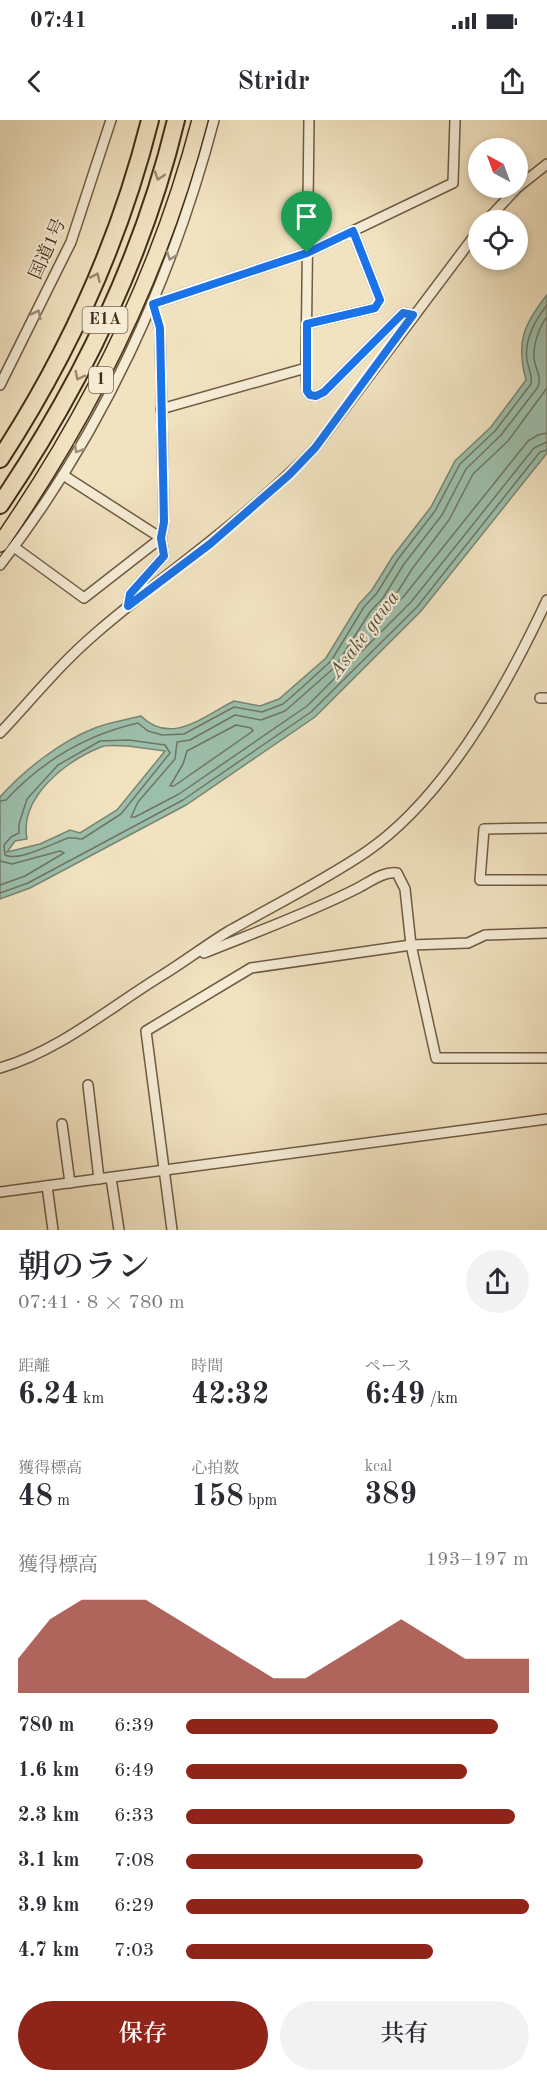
<!DOCTYPE html>
<html lang="ja">
<head>
<meta charset="utf-8">
<style>
  body { margin:0; font-family:"Old Standard TT","Noto Serif JP",serif; background:#f2f2f3; color:#2b2b33; height:100vh; display:flex; flex-direction:column; font-size:22px; white-space:nowrap }
  * { box-sizing:border-box; margin:0 }
  p { font-size:20px; color:#7c7c81 }
  .icon { flex:none; width:33px; height:33px; fill:none; stroke:currentColor; stroke-width:2; stroke-linecap:round; stroke-linejoin:round }
  .map { position:relative; height:1110px; overflow:hidden }
  .details { display:flex; flex-direction:column; background:#fff; flex:1 }
  .details>* { flex:none }
  .needle { width:39px; rotate:319deg }
  .tools { position:absolute; left:468px; top:18px; display:grid; gap:12px }
  .tools a { display:grid; place-items:center; width:60px; height:60px; border-radius:50%; background:#fff; box-shadow:0 3px 9px #0003; font-size:30px }
  .pin { position:absolute; display:grid; place-items:center; width:51px; height:51px; color:#fff; margin:-62px -26px; border-radius:50% 50% 50% 0; rotate:-45deg; box-shadow:0 0 6px #0007 }
  .pin .icon { rotate:45deg }
  .round { display:grid; place-items:center; flex:none; width:63px; height:63px; border-radius:32px; background:#f2f2f3 }
  .headline { display:flex; align-items:center; justify-content:space-between; height:102px; padding:0 18px }
  h1 { font-size:33px; font-weight:600; line-height:45px }
  .stats { display:grid; grid-template-columns:repeat(3,1fr); gap:9px; height:102px; padding:6px 18px }
  .stats div { display:grid; align-content:center }
  .stats b { font-size:30px; font-weight:600 }
  .stats small { font-size:16px; font-weight:400 }
  .stats p { font-size:16px }
  .chart { height:168px; padding:12px 18px }
  .chart p { display:flex; justify-content:space-between }
  .chart svg { width:100%; height:108px; margin-top:6px; fill:#8f2418; opacity:.7 }
  .cta { display:flex; gap:12px; margin-top:auto; padding:12px 18px }
  .cta a { flex:1; height:69px; border-radius:36px; background:#8f2418; color:#fff; font-size:24px; font-weight:600; line-height:69px; text-align:center }
  .cta a+a { background:#f2f2f3; color:#2b2b33 }
  ul { padding:0 18px; list-style:none; font-size:20px }
  li { display:grid; grid-template-columns:96px 72px 1fr; align-items:center; height:45px }
  li i { height:15px; border-radius:8px; background:#8f2418 }
  .status { display:flex; justify-content:space-between; align-items:center; height:42px; padding:0 30px; background:#fff; direction:ltr }
  .status svg { height:16px; fill:currentColor }
  header { display:flex; justify-content:space-between; align-items:center; height:78px; padding:0 18px; background:#fff; font-size:27px; font-weight:600 }
  .map>svg:first-child { display:block }
  .water { fill:#9cbfac; stroke:#788571; stroke-width:1.5; fill-rule:evenodd }
  .lines { fill:none; stroke-linecap:round; stroke-linejoin:round }
  .shore { stroke:#6f7662; stroke-width:1.5 }
  .minor-casing { stroke:#6e5b42; stroke-width:12 }
  .trunk-casing { stroke:#422e18; stroke-width:18 }
  .motorway-casing { stroke:#422e18; stroke-width:20 }
  .minor { stroke:#f6ecd6; stroke-width:9 }
  .trunk { stroke:#f1e2c0; stroke-width:15 }
  .motorway { stroke:#f1e2c0; stroke-width:16 }
  .oneway { stroke:#9a886c }
  .oneway2 { stroke:#9c8d77 }
  .route-casing { stroke:#fff; stroke-width:12 }
  .route { stroke:#1a73e8; stroke-width:8 }
  .labels { text-anchor:middle; dominant-baseline:central; stroke-width:4.5; stroke-linejoin:round; paint-order:stroke }
  .shield { fill:#f6ecd6; stroke:#786751; stroke-width:1.5 }
  .shield-label { font-size:16px; font-weight:bold; fill:#422e18 }
  .street-label { font-size:18px; fill:#422e18; stroke:#f6ecd6 }
  .water-label { font-size:20px; font-style:italic; fill:#58523d; stroke:#f6ecd6 }
</style>
</head>
<body>
<div class="status"><b>07:41</b><svg viewBox="0 0 49 12"><path d="M0 12V9h3v3zM5 12V6h3v6zM10 12V3h3v9zM15 12V0h3v12zM26 1h20v11H26zM47 4h2v5h-2z"/></svg></div>
<header><svg class="icon" aria-label="back" viewBox="0 0 24 24"><path d="M15 5l-7 7 7 7"/></svg>Stridr<svg class="icon" aria-label="share" viewBox="0 0 24 24"><path d="M12 15V3M7 8l5-5 5 5M5 13v7h14v-7"/></svg></header>
<div class="map">
<svg width="547" height="1110" viewBox="0 0 547 1110">
  <rect width="100%" height="100%" fill="#f1e2c0"/>
  <filter id="stains"><feTurbulence type="fractalNoise" baseFrequency=".00333" numOctaves="4"/><feColorMatrix values="0 0 0 0 .2 0 0 0 0 .09 0 0 0 0 .02 0 0 0 .5 -.17"/></filter>
  <radialGradient id="worn" r=".72"><stop offset=".6" stop-color="#630" stop-opacity="0"/><stop offset="1" stop-color="#630" stop-opacity=".3"/></radialGradient>
  <path class="water" d="M547 175V333L421 491 315 597 186 685 30 768 0 779V677C24 650 61 621 95 608 109 602 126 600 141 596 171 626 204 596 234 581L260 586 279 579 326 538 359 484 372 470 393 436 431 387 455 341 491 307 526 260C516 223 523 205 547 175ZM128 626 165 631 117 690 80 713 70 710 40 724 7 732 15 721 27 719C19 677 66 641 101 627 108 624 120 626 128 626Z"/>
  <g class="lines">
    <g class="shore">
      <path d="M547 197C539 206 533 226 534 238 535 249 542 256 538 267L501 315 466 349 442 395 404 444 383 478 370 492 335 547 285 591 261 600 235 595 190 620 177 622 175 639 138 682 131 697H135L179 674 307 586 411 482 534 328 547 322"/>
      <polyline points="547,268 508,321 473,354 449,400 412,449 393,479 394,483 397,483 404,476 528,321 538,315 547,313"/>
      <polygon points="236,605 251,608 253,611 174,666 170,666 183,644 187,631"/>
      <path d="M129 620 165 625 170 633 121 694 82 719C77 719 73 717 68 718 54 723 18 742 5 735L4 725 11 717 19 713V704L27 679 58 645 100 621Z"/>
      <path d="M0 681 6 680C43 640 85 615 138 603L148 611 162 615 184 614 234 587 262 592 283 584 298 571 331 541 364 487 377 473 398 439 435 391 460 344 495 311 531 264C533 255 528 248 527 240 524 220 536 199 547 185"/>
      <polyline points="0,741 12,744 60,731 64,733 25,756 0,765"/>
      <polyline points="0,773 28,763 183,680 311,592 417,487 540,332 547,330"/>
    </g>
    <g class="minor-casing">
      <g id="minor">
        <polyline points="518,67 547,44"/>
        <polyline points="487,100 517,68"/>
        <polyline points="153,184 307,133 453,63 455,0"/>
        <polyline points="307,204 375,188 380,180 353,111"/>
        <polyline points="306,248 307,271 310,275 316,276 324,272 403,193 413,195"/>
        <polyline points="0,265 71,122 111,0"/>
        <polyline points="161,289 306,248 309,0"/>
        <polyline points="63,355 161,418"/>
        <polyline points="14,427 84,478 161,418"/>
        <path d="M0 445C102 314 172 160 214 0"/>
        <polyline points="128,486 130,474 164,436 161,418 164,402 160,209 153,184"/>
        <polyline points="540,578 547,578"/>
        <path d="M0 613C32 579 60 544 95 514 168 451 248 398 315 328L478 111"/>
        <polyline points="547,708 484,709 480,760 547,760"/>
        <path d="M204 833C256 812 309 793 358 768 370 762 383 751 397 753L405 769 411 825 436 938H547"/>
        <path d="M0 948C59 931 109 888 161 856 184 842 206 825 229 811 275 785 323 761 366 732 445 678 508 564 547 480"/>
        <polyline points="88,965 99,1059"/>
        <polyline points="62,1004 70,1063"/>
        <polyline points="111,1058 119,1110"/>
        <polyline points="47,1066 53,1110"/>
        <polyline points="0,1072 547,999"/>
        <polyline points="172,1110 146,911 251,848 411,825 468,823 485,815 547,813"/>
      </g>
    </g>
    <g class="trunk-casing">
      <path id="trunk" d="M0 424C91 293 160 154 200 0"/>
    </g>
    <g class="motorway-casing">
      <g id="motorway">
        <path d="M0 339C67 236 120 120 150 0"/>
        <path d="M0 385C79 268 143 138 176 0"/>
      </g>
    </g>
    <use href="#minor" class="minor"/>
    <use href="#trunk" class="trunk"/>
    <use href="#motorway" class="motorway"/>
  </g>
  <defs><path id="oneway-chevron" d="M-2-3.5L2.5 0L-2 3.5" fill="none" stroke-width="1.6" stroke-linecap="round" stroke-linejoin="round" transform="scale(1.5)"/></defs>
  <g class="oneway">
    <use href="#oneway-chevron" transform="translate(159 56) rotate(108)"/>
    <use href="#oneway-chevron" transform="translate(96 157) rotate(-66)"/>
    <use href="#oneway-chevron" transform="translate(79 256) rotate(117)"/>
  </g>
  <g class="oneway2">
    <use href="#oneway-chevron" transform="translate(171 136) rotate(110)"/>
    <use href="#oneway-chevron" transform="translate(37 194) rotate(-64)"/>
    <use href="#oneway-chevron" transform="translate(78 329) rotate(120)"/>
  </g>
  <g class="lines">
    <g class="route-casing">
      <polygon id="route" points="353,111 380,180 375,188 307,204 307,271 310,275 316,276 324,272 403,193 413,195 315,328 289,355 210,424 128,486 130,474 164,436 161,418 164,402 160,208 153,184 307,133"/>
    </g>
    <use href="#route" class="route"/>
  </g>
  <g class="labels">
    <g class="shield">
      <rect x="82.5" y="187" width="45" height="26" rx="4.5"/>
      <rect x="89" y="247" width="24" height="26" rx="4.5"/>
    </g>
    <g class="shield-label">
      <text x="105" y="200">E1A</text>
      <text x="101" y="260">1</text>
    </g>
    <g class="street-label">
      <text transform="translate(48 129) rotate(-66)">国道1号</text>
    </g>
    <g class="water-label">
      <text transform="translate(365 515) rotate(-53)">Asake gawa</text>
    </g>
  </g>
  <rect width="100%" height="100%" filter="url(#stains)"/>
  <rect width="100%" height="100%" fill="url(#worn)"/>
</svg>
<div class="tools">
<a><svg class="needle" viewBox="-14 -14 28 28"><path d="M0-13l5 13h-10z" fill="#e53935"/><path d="M0 13l5-13h-10z" fill="#7c7c81"/></svg></a>
<a><svg class="icon" aria-label="locate" viewBox="0 0 24 24"><circle cx="12" cy="12" r="6"/><path d="M12 2v4M12 18v4M2 12h4M18 12h4"/></svg></a>
</div>
<div class="pin" style="left:307px;top:133px;background:#1e9e55"><svg class="icon" aria-label="arrive" viewBox="0 0 24 24"><path d="M6 21V4h12l-3 4 3 4H6"/></svg></div>
</div>
<section class="details">
<div class="headline"><div><h1>朝のラン</h1><p>07:41 · 8 × 780 m</p></div><a class="round"><svg class="icon" aria-label="share" viewBox="0 0 24 24"><path d="M12 15V3M7 8l5-5 5 5M5 13v7h14v-7"/></svg></a></div>
<div class="stats">
<div><p>距離</p><b>6.24<small> km</small></b></div>
<div><p>時間</p><b>42:32</b></div>
<div><p>ペース</p><b>6:49<small> /km</small></b></div>
</div>
<div class="stats">
<div><p>獲得標高</p><b>48<small> m</small></b></div>
<div><p>心拍数</p><b>158<small> bpm</small></b></div>
<div><p>kcal</p><b>389</b></div>
</div>
<div class="chart"><p><span>獲得標高</span>193–197 m</p>
<svg viewBox="0 0 160 44" preserveAspectRatio="none"><path d="M0 44V30L10 14L20 6L30 6L40 6L50 14L60 22L70 30L80 38L90 38L100 30L110 22L120 14L130 22L140 30L150 30L160 30V44z"/></svg>
</div>
<ul>
<li><b>780 m</b>6:39<i style="width:91%"></i></li>
<li><b>1.6 km</b>6:49<i style="width:82%"></i></li>
<li><b>2.3 km</b>6:33<i style="width:96%"></i></li>
<li><b>3.1 km</b>7:08<i style="width:69%"></i></li>
<li><b>3.9 km</b>6:29<i style="width:100%"></i></li>
<li><b>4.7 km</b>7:03<i style="width:72%"></i></li>
</ul>
<div class="cta"><a>保存</a><a>共有</a></div>
</section>
</body>
</html>
